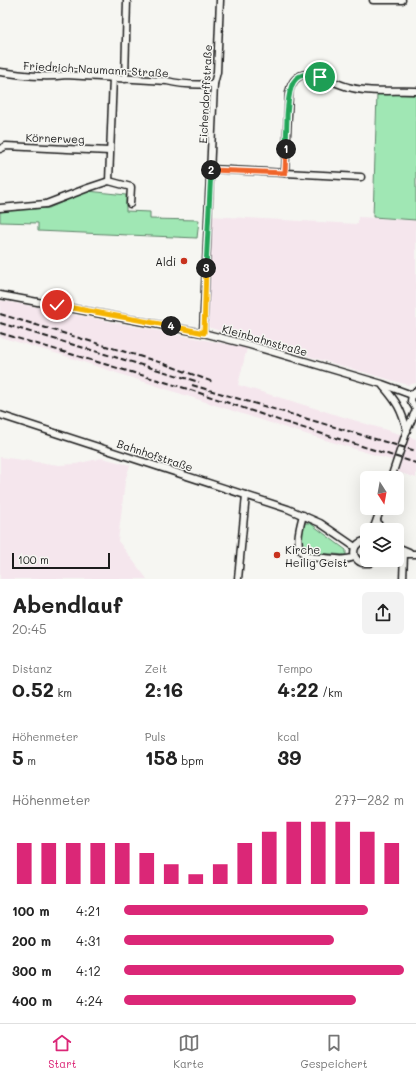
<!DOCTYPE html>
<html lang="de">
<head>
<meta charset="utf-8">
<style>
  body { margin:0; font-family:Mali,sans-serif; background:#f2f2f2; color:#222; height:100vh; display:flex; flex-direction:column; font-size:15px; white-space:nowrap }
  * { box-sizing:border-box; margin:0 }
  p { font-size:13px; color:#767676 }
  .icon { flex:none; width:22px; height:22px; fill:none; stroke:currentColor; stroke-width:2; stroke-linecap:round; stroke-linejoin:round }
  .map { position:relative; height:579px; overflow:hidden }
  .sheet { display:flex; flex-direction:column; background:#fff; flex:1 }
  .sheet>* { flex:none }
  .needle { width:26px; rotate:169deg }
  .tools { position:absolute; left:360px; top:471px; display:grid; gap:8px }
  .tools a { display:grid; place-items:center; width:44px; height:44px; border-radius:6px; background:#fff; box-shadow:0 4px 16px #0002; font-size:20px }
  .scale { position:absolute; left:12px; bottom:10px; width:98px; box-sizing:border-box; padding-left:4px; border:2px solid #1c1c1c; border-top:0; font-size:11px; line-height:14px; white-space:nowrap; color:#1c1c1c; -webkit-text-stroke:3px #f6f6f2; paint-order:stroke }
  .pin { position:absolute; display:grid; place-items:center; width:34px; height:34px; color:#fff; margin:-17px; border:2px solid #fff; border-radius:50%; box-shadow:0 1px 4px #0007 }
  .km { position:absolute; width:20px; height:20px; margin:-10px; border-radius:50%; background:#222; color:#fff; font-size:11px; line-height:20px; text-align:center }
  .round { display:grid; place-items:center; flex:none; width:42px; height:42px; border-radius:6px; background:#f2f2f2 }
  .summary { display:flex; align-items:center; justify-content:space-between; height:68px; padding:0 12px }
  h1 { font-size:22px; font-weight:800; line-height:30px }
  .stats { display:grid; grid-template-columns:repeat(3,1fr); gap:6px; height:68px; padding:4px 12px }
  .stats div { display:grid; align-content:center }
  .stats b { font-size:20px; font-weight:800 }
  .stats small { font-size:11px; font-weight:400 }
  .stats p { font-size:11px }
  .chart { height:112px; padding:8px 12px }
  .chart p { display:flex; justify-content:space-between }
  .chart svg { width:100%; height:72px; margin-top:4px; stroke:#db2777; stroke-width:6 }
  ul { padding:0 12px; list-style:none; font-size:13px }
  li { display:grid; grid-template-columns:64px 48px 1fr; align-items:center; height:30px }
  li i { height:10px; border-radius:5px; background:#db2777 }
  .dock { display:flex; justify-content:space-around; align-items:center; height:56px; border-top:1px solid #e0e0e0; background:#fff; font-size:11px; color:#767676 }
  .dock a { display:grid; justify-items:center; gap:2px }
  .dock .on { color:#db2777 }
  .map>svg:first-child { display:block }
  .built { fill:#f5e6ed }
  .green { fill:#a0e7b4; stroke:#5e8268 }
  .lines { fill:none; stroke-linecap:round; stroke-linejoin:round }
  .minor-casing { stroke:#1c1c1c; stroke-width:9 }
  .minor { stroke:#f6f6f2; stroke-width:6 }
  .rail { stroke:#1c1c1c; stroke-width:2; stroke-dasharray:6 3; stroke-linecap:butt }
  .split-1-casing { stroke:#fff; stroke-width:8 }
  .split-2-casing { stroke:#fff; stroke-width:8 }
  .split-3-casing { stroke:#fff; stroke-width:8 }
  .split-4-casing { stroke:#fff; stroke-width:8 }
  .split-5-casing { stroke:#fff; stroke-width:8 }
  .split-1 { stroke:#22a559; stroke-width:5 }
  .split-2 { stroke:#f0652b; stroke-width:5 }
  .split-3 { stroke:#22a559; stroke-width:5 }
  .split-4 { stroke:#f5b400; stroke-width:5 }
  .split-5 { stroke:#f5b400; stroke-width:5 }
  .poi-dot { fill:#c8321e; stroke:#f6f6f2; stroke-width:1.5 }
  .labels { text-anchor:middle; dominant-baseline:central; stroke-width:3; stroke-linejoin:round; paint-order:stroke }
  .street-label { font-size:11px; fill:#1c1c1c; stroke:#f6f6f2 }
  .poi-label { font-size:11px; fill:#1c1c1c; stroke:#f6f6f2; text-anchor:end }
</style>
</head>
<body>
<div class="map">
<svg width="416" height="579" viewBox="0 0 416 579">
  <rect width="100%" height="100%" fill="#f6f6f2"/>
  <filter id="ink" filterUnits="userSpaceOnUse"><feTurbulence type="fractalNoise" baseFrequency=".025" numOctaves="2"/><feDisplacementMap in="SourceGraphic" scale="8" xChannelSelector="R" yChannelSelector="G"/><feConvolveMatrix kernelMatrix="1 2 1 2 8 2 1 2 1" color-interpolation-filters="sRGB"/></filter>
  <g filter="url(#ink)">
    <g class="built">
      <polygon points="208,216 358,224 358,217 416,220 416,383 408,385 207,327 205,296"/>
      <polygon points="0,300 247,348 238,385 416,439 416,478 398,472 401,463 289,429 65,356 0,337"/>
      <polygon points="0,457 59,465 76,464 102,458 130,465 125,481 118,541 147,579 0,579"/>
    </g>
    <g class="green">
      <polygon points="377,94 416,95 416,220 373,217"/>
      <polygon points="88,191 126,195 126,211 150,212 150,219 199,220 197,238 38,231 38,223 0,222 0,210 49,208"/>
      <polygon points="305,523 310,523 346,550 346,555 306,552 300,547 302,526"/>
    </g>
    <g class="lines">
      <g class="minor-casing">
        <g id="minor">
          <polyline points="373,0 402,0"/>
          <path d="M0 72C22 75 44 78 66 75L167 81C182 85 198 85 214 84"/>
          <polyline points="125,79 127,0"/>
          <polyline points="0,149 6,146 109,151"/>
          <path d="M211 169 285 173 289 93C291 83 296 75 307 74 318 73 336 84 348 87 367 93 396 90 416 91"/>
          <polyline points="285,173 361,177"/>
          <polyline points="109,181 131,187 130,204"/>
          <polyline points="0,208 46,204 88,188 109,181 113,77"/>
          <polyline points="0,295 203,333 250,345 382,384 412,395"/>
          <polyline points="203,333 214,84 217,72 220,0"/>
          <path d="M383 386C397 402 401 409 407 430"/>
          <polyline points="416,391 412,395 411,401 416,409"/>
          <polyline points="0,415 288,509 320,523 355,547"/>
          <polyline points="391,478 407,430 416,410"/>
          <path d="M303 515C300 526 293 549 306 555 311 558 318 558 324 558 335 559 344 561 355 557"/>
          <polyline points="377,520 380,530"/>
          <polyline points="373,530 381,508"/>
          <path d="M367 541C353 541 349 557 362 563H370L374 560"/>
          <polyline points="397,547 409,552"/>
          <polyline points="397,554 416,554"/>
          <polyline points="238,579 246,495"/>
          <polyline points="403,579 404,554"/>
        </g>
      </g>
      <use href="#minor" class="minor"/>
      <g class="rail">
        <polyline points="0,314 162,363 213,382"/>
        <polyline points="0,323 199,382"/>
        <polyline points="0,333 188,389 281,421 416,463"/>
        <polyline points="192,385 416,451"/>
      </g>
    </g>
  </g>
  <g class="lines" filter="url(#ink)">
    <g class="split-1-casing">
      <path id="split-1" d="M286 149C286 138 287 126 287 115 289 93 289 66 320 77"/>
    </g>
    <g class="split-2-casing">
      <polyline id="split-2" points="211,170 285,173 286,149"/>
    </g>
    <g class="split-3-casing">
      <polyline id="split-3" points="206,268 211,170"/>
    </g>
    <g class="split-4-casing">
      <polyline id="split-4" points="171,326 204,333 206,268"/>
    </g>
    <g class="split-5-casing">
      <polyline id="split-5" points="57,305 171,326"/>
    </g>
    <use href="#split-1" class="split-1"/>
    <use href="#split-2" class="split-2"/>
    <use href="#split-3" class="split-3"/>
    <use href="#split-4" class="split-4"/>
    <use href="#split-5" class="split-5"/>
  </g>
  <g class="poi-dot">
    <circle cx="184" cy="261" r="4"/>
    <circle cx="277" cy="555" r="4"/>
  </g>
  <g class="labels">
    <g class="street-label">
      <text transform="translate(96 69) rotate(3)">Friedrich-Naumann-Straße</text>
      <text transform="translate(205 94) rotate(-87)">Eichendorffstraße</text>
      <text transform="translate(55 138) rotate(2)">Körnerweg</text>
      <text transform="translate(265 340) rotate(16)">Kleinbahnstraße</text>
      <text transform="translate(155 455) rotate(18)">Bahnhofstraße</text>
    </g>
    <g class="poi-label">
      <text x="176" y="261">Aldi</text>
      <text x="285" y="549" text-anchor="start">Kirche<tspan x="285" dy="13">Heilig Geist</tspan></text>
    </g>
  </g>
</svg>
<div class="tools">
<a><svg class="needle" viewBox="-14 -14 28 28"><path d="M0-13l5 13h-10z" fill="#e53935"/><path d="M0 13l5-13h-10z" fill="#767676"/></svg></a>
<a><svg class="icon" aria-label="layers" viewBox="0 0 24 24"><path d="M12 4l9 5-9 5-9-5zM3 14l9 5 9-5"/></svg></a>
</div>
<div class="scale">100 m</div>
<div class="pin" style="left:320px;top:77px;background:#1e9e55"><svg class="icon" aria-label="arrive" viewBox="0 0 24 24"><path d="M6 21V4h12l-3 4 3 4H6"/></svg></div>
<div class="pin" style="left:57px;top:305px;background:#d93025"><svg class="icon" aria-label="check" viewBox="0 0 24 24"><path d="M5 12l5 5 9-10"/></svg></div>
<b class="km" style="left:286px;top:149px">1</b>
<b class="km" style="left:211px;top:170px">2</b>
<b class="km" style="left:206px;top:268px">3</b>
<b class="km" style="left:171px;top:326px">4</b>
</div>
<section class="sheet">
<div class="summary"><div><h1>Abendlauf</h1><p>20:45</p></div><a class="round"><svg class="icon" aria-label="share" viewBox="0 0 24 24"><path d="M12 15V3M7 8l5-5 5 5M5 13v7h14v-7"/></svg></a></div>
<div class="stats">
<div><p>Distanz</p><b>0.52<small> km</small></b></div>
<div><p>Zeit</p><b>2:16</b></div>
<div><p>Tempo</p><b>4:22<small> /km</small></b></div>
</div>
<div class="stats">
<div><p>Höhenmeter</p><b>5<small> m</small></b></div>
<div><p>Puls</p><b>158<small> bpm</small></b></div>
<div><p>kcal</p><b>39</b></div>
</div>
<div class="chart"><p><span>Höhenmeter</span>277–282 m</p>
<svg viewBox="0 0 160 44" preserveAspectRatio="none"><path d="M5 44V19M15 44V19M25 44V19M35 44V19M45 44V19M55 44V25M65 44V32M75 44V38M85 44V32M95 44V19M105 44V12M115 44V6M125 44V6M135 44V6M145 44V12M155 44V19"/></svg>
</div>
<ul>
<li><b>100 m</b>4:21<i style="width:87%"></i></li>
<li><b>200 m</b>4:31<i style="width:75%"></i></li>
<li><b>300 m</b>4:12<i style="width:100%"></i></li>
<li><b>400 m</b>4:24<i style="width:83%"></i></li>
</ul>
</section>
<nav class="dock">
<a class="on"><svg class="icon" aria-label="home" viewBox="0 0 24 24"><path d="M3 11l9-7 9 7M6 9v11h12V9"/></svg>Start</a>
<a><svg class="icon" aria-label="map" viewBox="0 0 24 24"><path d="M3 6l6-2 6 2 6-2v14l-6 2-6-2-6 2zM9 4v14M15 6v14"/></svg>Karte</a>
<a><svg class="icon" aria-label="saved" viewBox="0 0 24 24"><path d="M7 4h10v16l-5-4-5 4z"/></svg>Gespeichert</a>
</nav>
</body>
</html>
